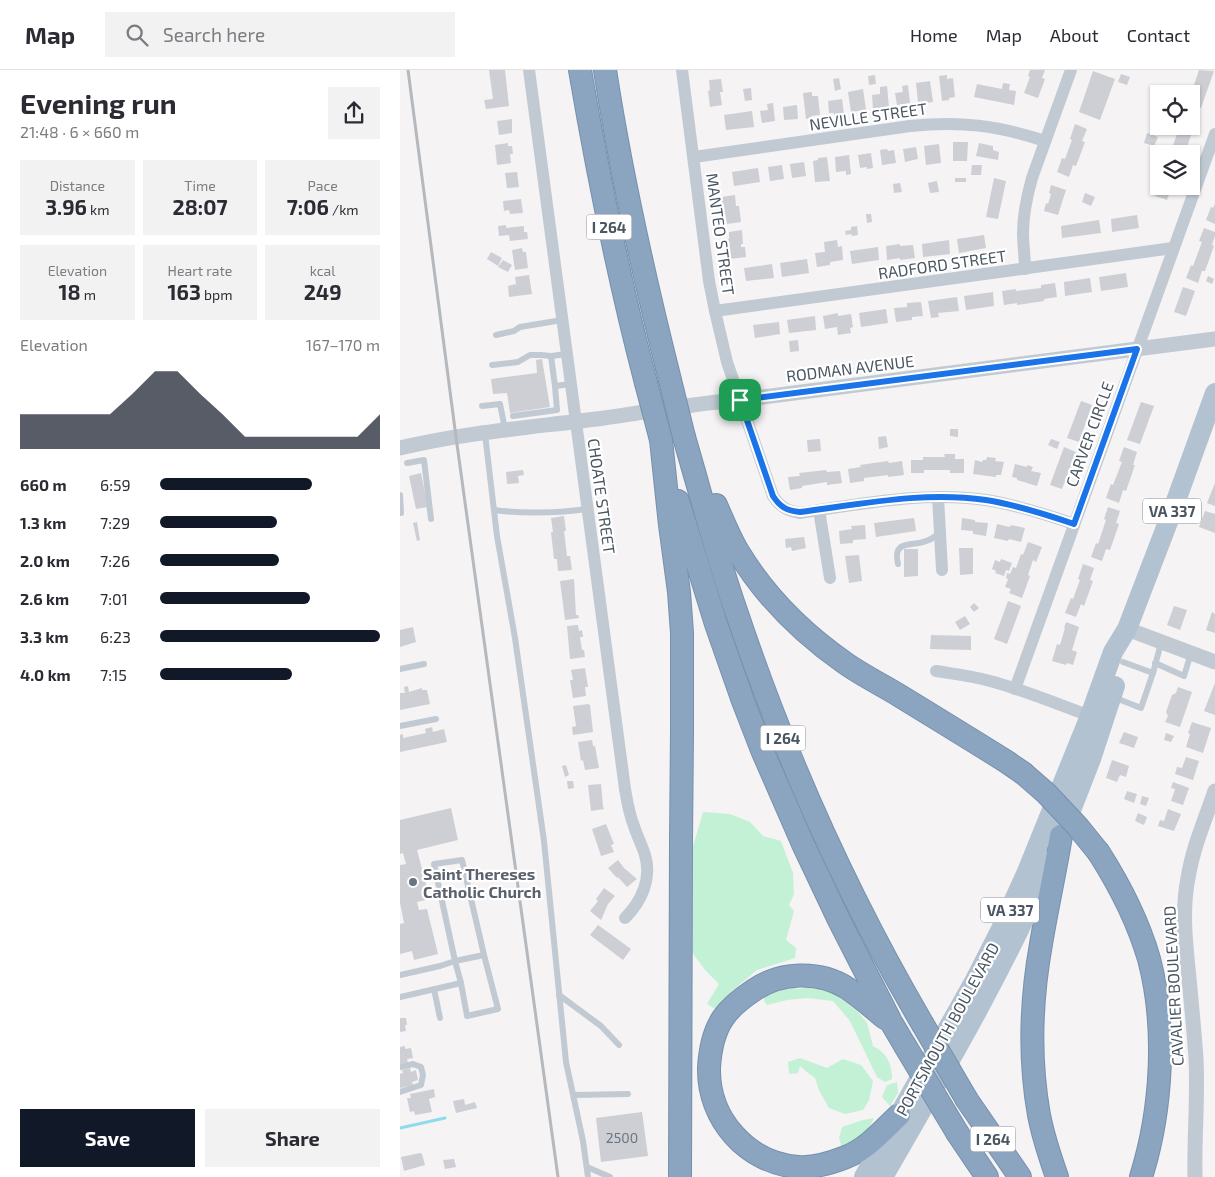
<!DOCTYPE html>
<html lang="en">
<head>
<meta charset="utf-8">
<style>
  body { margin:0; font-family:"Exo 2",sans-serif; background:#f2f2f3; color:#2b2b33; height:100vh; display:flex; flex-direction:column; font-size:19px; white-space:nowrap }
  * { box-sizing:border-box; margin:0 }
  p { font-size:16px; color:#7c7c81 }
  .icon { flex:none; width:28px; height:28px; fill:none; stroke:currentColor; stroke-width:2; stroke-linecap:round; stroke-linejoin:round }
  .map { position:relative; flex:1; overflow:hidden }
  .side { display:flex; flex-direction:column; background:#fff; width:400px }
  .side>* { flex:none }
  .buttons { position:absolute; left:750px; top:15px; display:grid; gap:10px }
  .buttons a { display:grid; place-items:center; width:50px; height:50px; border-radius:0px; background:#fff; box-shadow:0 1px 4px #0004; font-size:25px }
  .pin { position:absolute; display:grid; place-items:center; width:42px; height:42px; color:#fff; margin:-21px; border-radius:10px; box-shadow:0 2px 8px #0006 }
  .round { display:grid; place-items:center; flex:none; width:52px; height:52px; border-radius:0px; background:#f2f2f3 }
  .headline { display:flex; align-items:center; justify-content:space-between; height:85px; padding:0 20px }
  h1 { font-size:28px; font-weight:700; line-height:38px }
  .stats { display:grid; grid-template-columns:repeat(3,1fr); gap:8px; height:85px; padding:5px 20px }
  .stats div { display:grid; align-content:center; border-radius:0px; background:#f2f2f3; text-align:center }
  .stats b { font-size:21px; font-weight:700 }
  .stats small { font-size:14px; font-weight:400 }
  .stats p { font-size:14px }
  .chart { height:140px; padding:10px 20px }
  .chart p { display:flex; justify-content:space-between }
  .chart svg { width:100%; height:90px; margin-top:5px; fill:#111827; opacity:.7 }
  .button { display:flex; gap:10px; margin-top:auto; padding:10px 20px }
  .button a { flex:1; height:58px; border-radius:0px; background:#111827; color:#fff; font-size:20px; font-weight:700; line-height:58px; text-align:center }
  .button a+a { background:#f2f2f3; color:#2b2b33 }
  ul { padding:0 20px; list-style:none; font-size:16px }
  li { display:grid; grid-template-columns:80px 60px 1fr; align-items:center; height:38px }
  li i { height:12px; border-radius:6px; background:#111827 }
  header { display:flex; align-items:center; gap:30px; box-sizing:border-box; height:70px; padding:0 25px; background:#fff; border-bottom:1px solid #e1e1e2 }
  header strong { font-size:24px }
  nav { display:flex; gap:28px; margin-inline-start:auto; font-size:18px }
  .search { width:350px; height:45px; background:#f2f2f3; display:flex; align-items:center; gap:12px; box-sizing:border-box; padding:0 18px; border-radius:0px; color:#7c7c81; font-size:19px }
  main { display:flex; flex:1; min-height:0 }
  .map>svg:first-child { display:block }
  .green { fill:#c3f1d5 }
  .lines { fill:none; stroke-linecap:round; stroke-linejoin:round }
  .stream { stroke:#90daee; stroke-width:3 }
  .building { fill:#cdcfd5 }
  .motorway-casing { stroke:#7690ad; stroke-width:24 }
  .service { stroke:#c1cad2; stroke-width:6 }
  .minor { stroke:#c1cad2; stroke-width:12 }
  .tertiary { stroke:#c1cad2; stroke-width:15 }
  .primary { stroke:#b3c2d1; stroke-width:20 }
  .motorway { stroke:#8ba5c1; stroke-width:22 }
  .rail { stroke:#b5b8bd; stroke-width:3 }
  .motorway-bridge-casing { stroke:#7690ad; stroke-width:24; stroke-linecap:butt }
  .motorway-bridge { stroke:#8ba5c1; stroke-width:22 }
  .route-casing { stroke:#fff; stroke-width:10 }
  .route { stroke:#1a73e8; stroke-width:6 }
  .worship-dot { fill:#6b7280; stroke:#fff; stroke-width:2 }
  .labels { text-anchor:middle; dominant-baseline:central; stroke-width:4.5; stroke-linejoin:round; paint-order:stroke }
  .number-label { font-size:14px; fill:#6b747e }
  .shield { fill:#fff; stroke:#808990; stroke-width:1 }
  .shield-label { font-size:15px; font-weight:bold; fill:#4a5661 }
  .street-label { font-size:16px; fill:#4a5661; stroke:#fff }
  .worship-label { font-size:16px; font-weight:bold; fill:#5b616d; stroke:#fff; text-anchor:start }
</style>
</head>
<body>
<header>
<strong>Map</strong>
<div class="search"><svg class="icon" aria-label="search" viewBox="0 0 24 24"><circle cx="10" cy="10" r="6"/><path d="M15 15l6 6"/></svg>Search here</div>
<nav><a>Home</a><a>Map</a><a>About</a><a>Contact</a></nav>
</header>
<main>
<section class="side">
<div class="headline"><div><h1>Evening run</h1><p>21:48 · 6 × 660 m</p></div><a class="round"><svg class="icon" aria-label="share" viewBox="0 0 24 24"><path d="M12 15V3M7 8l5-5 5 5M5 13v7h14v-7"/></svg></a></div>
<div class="stats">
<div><p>Distance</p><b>3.96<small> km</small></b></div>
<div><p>Time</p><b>28:07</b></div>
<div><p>Pace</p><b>7:06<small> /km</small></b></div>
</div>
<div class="stats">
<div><p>Elevation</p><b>18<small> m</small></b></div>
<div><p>Heart rate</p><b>163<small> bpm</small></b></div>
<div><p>kcal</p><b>249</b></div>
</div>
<div class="chart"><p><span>Elevation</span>167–170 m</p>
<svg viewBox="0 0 160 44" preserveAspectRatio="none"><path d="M0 44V27L10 27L20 27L30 27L40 27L50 17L60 6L70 6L80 17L90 27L100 38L110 38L120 38L130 38L140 38L150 38L160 27V44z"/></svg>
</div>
<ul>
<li><b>660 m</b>6:59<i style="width:69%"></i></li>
<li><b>1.3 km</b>7:29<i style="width:53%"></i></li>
<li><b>2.0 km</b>7:26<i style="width:54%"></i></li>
<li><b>2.6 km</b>7:01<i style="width:68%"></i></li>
<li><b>3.3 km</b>6:23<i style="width:100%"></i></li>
<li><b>4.0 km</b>7:15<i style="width:60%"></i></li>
</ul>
<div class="button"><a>Save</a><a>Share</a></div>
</section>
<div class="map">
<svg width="815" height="1107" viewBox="0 0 815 1107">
  <rect width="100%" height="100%" fill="#f5f3f3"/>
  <g class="green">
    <polygon points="303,742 330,744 350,752 363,766 381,771 393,803 394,824 389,835 394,841 386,870 396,878 395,888 357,900 333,920 317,940 307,934 319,914 305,900 289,878 290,787"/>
    <path d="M384 916 399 919 407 917 424 920 437 925 458 942 467 953 473 976C487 983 492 994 492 1009L485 1012 477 1007 450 951 433 931 407 928 387 930 367 935 364 930 366 922Z"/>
    <polygon points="400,988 427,998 443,989 461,995 473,1011 469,1030 463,1040 445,1044 429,1038 419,1020 415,1008 407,1002 400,996 398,1003 389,1004 388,992"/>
    <polygon points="497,1012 498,1023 490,1036 482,1027 487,1015"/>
    <polygon points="474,1048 469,1058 456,1074 442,1079 439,1068 442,1057 463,1050"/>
  </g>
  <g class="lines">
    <polyline class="stream" points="0,1058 45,1048"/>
  </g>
  <g class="building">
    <polygon points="89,0 105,0 109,36 86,39 84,30 93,29"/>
    <polygon points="630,0 645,0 642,8 645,9 638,28 624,23 630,7 628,6"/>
    <polygon points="799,0 814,1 801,38 791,34 791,24 787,22 789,16 793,18"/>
    <polygon points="693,1 715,9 700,50 679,42"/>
    <polygon points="721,4 730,7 727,15 718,12"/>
    <polygon points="475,5 476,14 469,15 468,6"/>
    <polygon points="547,5 547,9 553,8 555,27 549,28 549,30 542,31 539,6"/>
    <polygon points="439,8 441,19 435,21 433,9"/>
    <polygon points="321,9 323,22 320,22 322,35 310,37 308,21 310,20 309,10"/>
    <polygon points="530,11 533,32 525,33 525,31 518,32 516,13"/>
    <polygon points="603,13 610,14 609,20 616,21 614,35 574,27 577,14 602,19"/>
    <polygon points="508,15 510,33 497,35 495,23 503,22 502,16"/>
    <polygon points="487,16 489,37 473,39 472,25 480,24 480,17"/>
    <polygon points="351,18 352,30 345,31 343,19"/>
    <polygon points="463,19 466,40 451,42 448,22"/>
    <polygon points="412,22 412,26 418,26 420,45 411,46 412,48 406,49 403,23"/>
    <polygon points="442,29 444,45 434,46 434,43 429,43 428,31"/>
    <polygon points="373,33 375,51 362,53 360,41 368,40 367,34"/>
    <polygon points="397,35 398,49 384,50 383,37"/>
    <polygon points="352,41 354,57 326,60 324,45"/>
    <polygon points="791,43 798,45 785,83 772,78 780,56 791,56"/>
    <polygon points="112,49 112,63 99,65 97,51"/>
    <polygon points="675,54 687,59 682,71 685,72 676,96 673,95 669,107 657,102 662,88 665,89 672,70 670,69"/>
    <polygon points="747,63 758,67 754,76 744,73"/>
    <polygon points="553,72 568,72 567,91 553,91"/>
    <polygon points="108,73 108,76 112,76 113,84 110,84 111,93 97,95 95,75"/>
    <polygon points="579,73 593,76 593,80 599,82 598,90 576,86"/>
    <polygon points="539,74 541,93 526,95 524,76"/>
    <polygon points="516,77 518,89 505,92 503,79"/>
    <polygon points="487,79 488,81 494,80 496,93 482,95 480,80"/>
    <polygon points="471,83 473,98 467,99 467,97 460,98 458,85"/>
    <polygon points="449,85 451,104 446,105 446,101 436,102 435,87"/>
    <polygon points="427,87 430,111 415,112 413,91 418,90 418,88"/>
    <polygon points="404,92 406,106 392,108 390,94"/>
    <polygon points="382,95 384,109 370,111 368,97"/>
    <polygon points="572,95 582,95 581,105 571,105"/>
    <polygon points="358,98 360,112 334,116 332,102"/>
    <polygon points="117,102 119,117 107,118 105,103"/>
    <rect x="555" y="108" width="11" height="4"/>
    <polygon points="594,108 606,111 598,149 586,147"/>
    <polygon points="537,111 539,122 530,123 528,113"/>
    <polygon points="500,113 502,122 494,123 493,114"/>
    <polygon points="651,115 666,120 658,145 644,141 646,133 648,134 651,124 649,123"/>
    <polygon points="758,116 772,116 767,130 755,126"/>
    <polygon points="685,123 695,127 691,136 682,132"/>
    <polygon points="335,125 336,136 339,136 341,152 327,154 325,144 323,144 321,127"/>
    <polygon points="121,129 123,143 110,144 109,140 104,141 103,131"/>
    <polygon points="815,134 815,154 806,150 811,137 813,138"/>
    <polygon points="466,144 471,144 472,152 467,153"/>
    <polygon points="737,145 739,158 712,162 711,149"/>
    <polygon points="699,150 701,163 662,168 661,156"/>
    <polygon points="106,155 106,158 124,156 124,162 127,162 128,169 110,171 109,165 99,166 98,156"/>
    <polygon points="457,156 458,165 452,166 451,164 446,165 445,161 451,160 451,157"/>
    <polygon points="804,158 815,162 815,166 812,175 814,176 805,201 802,201 798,213 786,208 791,195 793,196 802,172 799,171"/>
    <polygon points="342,160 343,174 341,174 341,177 345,177 346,187 330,189 327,169 329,169 329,162"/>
    <polygon points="584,165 586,178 559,183 557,169"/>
    <polygon points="437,170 438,177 442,176 443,190 430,192 430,195 417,197 415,183 425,182 424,172"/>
    <polygon points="549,170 550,184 523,187 522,174"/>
    <polygon points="500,174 500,176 513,175 515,188 500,190 500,188 487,190 486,176"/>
    <polygon points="478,177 479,190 452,194 450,181"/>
    <polygon points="122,178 123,182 126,182 128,198 115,200 112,180"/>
    <polygon points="91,182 102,188 98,196 87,189"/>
    <polygon points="407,189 409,203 382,207 380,193"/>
    <polygon points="103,190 112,195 108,202 98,197"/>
    <polygon points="372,194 374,208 346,211 344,198"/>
    <polygon points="726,203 728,217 701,221 699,207"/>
    <polygon points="129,205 132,224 109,227 108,216 116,214 115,207"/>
    <polygon points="808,206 814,209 812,214 806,211"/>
    <polygon points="690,208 692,222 665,226 664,212"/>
    <polygon points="655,213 657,227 644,229 644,231 617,235 617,233 604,235 602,221 616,219 616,221 641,218 641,215"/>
    <polygon points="783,217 795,221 786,246 774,242"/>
    <polygon points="593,222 594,236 566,240 564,226"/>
    <polygon points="557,227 559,241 538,243 539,247 531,248 528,231"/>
    <polygon points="521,232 523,246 512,247 512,250 496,252 494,238 507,237 507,233"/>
    <polygon points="486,239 488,253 461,257 459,243"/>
    <polygon points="438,243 438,246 451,244 453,257 450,258 451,263 438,265 437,257 425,259 423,246"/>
    <polygon points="415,246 416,260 389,263 387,250"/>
    <polygon points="379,252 380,264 355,268 353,255"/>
    <polygon points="398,270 399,281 390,282 389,271"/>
    <polygon points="142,289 150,337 110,343 107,323 93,324 91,309 137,303 136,290"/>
    <polygon points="681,331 692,335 679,372 667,368"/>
    <polygon points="741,332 754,336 740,374 727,370"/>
    <polygon points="550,359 558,359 558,367 550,366"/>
    <polygon points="486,366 488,377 479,379 478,367"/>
    <polygon points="420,369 421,381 408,382 407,370"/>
    <polygon points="651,369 660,372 657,379 648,375"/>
    <polygon points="664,377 676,382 662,419 650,415"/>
    <polygon points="724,377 737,382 733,395 735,395 726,421 723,420 719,433 706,428 711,414 713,415 722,392 719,391"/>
    <polygon points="544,384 555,384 555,389 564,389 564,403 550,403 550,400 524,400 524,403 511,403 511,390 523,390 523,387 545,387"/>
    <polygon points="587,387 596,388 595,391 604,392 601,405 596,405 596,407 573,404 575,390 582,392 583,390 586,390"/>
    <polygon points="488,391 489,393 502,391 504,405 488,407 488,405 464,408 464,411 450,413 448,399 461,397 460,395"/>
    <polygon points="615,394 627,397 627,395 633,397 631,401 641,403 637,416 617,410 617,408 612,407"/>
    <polygon points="123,400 124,405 118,406 119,413 107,414 106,402"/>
    <polygon points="426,400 427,402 440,401 442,413 427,415 427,412 402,416 402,418 390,420 388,407 400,406 399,403"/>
    <polygon points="21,403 28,437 16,439 9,406"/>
    <polygon points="815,413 815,436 807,433"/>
    <polygon points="708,437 720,441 716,453 719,454 710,480 706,479 702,491 691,487 696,473 698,474 706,450 704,449"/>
    <polygon points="805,441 815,444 815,463 799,457"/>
    <polygon points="164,446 166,461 164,461 167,486 170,486 172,500 158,501 157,489 154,489 151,462 153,462 151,448"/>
    <polygon points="514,448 516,461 476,467 474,453"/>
    <polygon points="562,448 575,450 575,452 588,453 586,466 573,464 573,461 561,460"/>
    <polygon points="17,452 20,470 17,471 13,453"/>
    <polygon points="597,454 610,457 611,455 625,458 621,472 609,469 608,471 594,468"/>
    <polygon points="465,455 466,469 453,470 453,473 440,474 439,461 452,459 451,456"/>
    <polygon points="404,467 406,478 392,481 391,477 386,478 385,469"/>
    <polygon points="628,472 642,477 636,492 633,490 628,505 630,506 622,528 609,523 611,519 605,517 608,509 606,508 607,503 610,504 613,497 616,498 621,484 623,485"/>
    <polygon points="559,478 573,478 573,504 560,505"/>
    <polygon points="504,479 518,479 518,506 504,507"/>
    <polygon points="459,485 462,511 449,513 445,486"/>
    <polygon points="601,489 612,493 609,501 606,500 604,506 595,503 596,501 592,499 595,490 600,492"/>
    <polygon points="683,494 694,498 690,510 693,511 684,536 681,534 676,547 665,543 671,528 673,529 680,510 678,509"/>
    <polygon points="174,509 176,545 178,545 179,548 165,550 160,511"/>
    <polygon points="608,531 621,536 607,574 594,569"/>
    <polygon points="574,533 579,538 574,542 570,537"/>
    <polygon points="774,536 787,540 780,560 767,555"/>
    <polygon points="812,542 815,544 815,563 806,560"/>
    <polygon points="565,546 570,554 560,560 555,552"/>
    <polygon points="666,552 679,557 672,580 677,582 673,595 667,593 666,595 652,591 657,574 660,575 665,558 664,558"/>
    <polygon points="178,555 179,561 182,560 183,567 180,567 182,580 184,580 185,587 170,589 167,556"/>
    <polygon points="13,557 16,572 0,577 0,560"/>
    <polygon points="531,565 571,566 571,580 530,579"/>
    <polygon points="185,598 188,617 185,617 186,626 173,628 170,610 173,610 171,600"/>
    <polygon points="815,613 815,645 804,641"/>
    <polygon points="8,616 9,622 22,618 22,620 27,620 30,634 0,640 0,623 5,623 4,617"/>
    <polygon points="778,617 792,622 780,657 765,652 768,646 766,642 772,625 776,623"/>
    <polygon points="188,634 190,635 193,662 173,665 172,657 176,656 173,636"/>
    <polygon points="792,652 811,658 803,683 786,677 790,664 788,663"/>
    <polygon points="32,657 33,662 44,659 47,672 0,682 0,665 3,664 3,668 26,663 25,659"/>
    <polygon points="724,662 738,667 734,678 719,673"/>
    <polygon points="766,663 774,666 771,672 764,670"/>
    <polygon points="192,670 193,676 195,676 199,698 185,700 183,690 181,691 178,672"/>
    <polygon points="786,687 799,691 793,710 775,704 777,697 782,698"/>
    <polygon points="712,690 729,696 726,707 720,705 717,712 706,708"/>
    <polygon points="166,695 169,705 165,707 162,696"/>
    <polygon points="167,711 173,711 174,718 168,719"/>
    <polygon points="773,712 789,718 783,735 771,731 775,719 771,718"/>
    <polygon points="201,714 203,736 204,739 191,741 188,715"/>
    <polygon points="727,721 737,724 734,733 724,729"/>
    <polygon points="742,726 749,728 746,736 740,734"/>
    <polygon points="51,738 58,770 17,780 30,829 17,832 19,840 27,839 38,884 14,890 12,881 0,884 0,854 4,853 0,833 0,795 6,794 3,783 0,784 0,750"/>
    <polygon points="768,739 781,744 774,761 758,756 760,750 764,751"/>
    <polygon points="738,743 747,747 744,755 735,751"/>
    <polygon points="206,754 214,774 211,775 214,782 201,786 192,759"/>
    <polygon points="218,790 224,798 237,809 227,817 218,807 217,808 208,798"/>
    <polygon points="204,818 215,826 208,834 201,850 190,841 198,831 196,829"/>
    <polygon points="198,855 231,879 223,890 190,865"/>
    <polygon points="0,948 6,948 7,955 5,955 6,961 0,962"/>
    <polygon points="5,976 5,979 11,978 13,988 7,989 8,993 0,994 0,977"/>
    <polygon points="10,998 11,1002 16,1000 18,1010 12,1012 13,1015 0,1018 0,1004 3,1003 2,1000"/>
    <polygon points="34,1019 35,1027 29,1029 32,1042 15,1045 14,1041 10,1042 7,1028 11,1028 10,1024"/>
    <polygon points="64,1029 65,1035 75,1032 77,1038 56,1043 53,1031"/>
    <polygon points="242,1042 248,1086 201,1092 196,1048"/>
    <polygon points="20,1083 22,1084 25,1095 4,1101 1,1087"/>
    <polygon points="54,1089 56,1097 45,1099 43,1090"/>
  </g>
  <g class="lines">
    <g class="motorway-casing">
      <g id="motorway">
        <path d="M180 0C198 105 219 210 246 313"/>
        <path d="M205 0C221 104 244 207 270 310"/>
        <path d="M284 367C301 425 316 483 336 541 384 684 446 823 522 953"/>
        <polyline points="261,370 270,455 279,522 282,563 282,662 281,772 280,1107"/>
        <polyline points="278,431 316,554 343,631 362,680 403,774 439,850 491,952 504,974"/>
        <path d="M316 435C323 451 329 466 337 480 364 525 402 563 445 593 462 605 482 615 500 626 536 648 572 670 607 692L623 703"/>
        <path d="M699 783C720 816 738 851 749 889 767 957 762 1040 741 1107"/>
        <path d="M485 948C473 938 460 927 447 918 419 900 380 902 354 920 342 928 331 936 323 948 313 963 310 980 309 998 308 1049 347 1093 398 1097 414 1098 431 1093 446 1087 467 1079 483 1060 499 1045"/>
        <polyline points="567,1030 620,1107"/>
        <polyline points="558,1064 587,1107"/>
        <path d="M657 1107C650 1087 643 1066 639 1045 629 989 631 930 641 874 647 838 655 802 661 766"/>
      </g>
    </g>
    <g class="service">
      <polyline points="96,265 114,261 120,257 162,250"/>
      <polyline points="151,286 155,316"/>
      <polyline points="92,295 118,292 130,285 141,285 151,286 167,284"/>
      <polyline points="82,336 100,334 105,359"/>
      <polyline points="113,346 157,340 155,316 171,314"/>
      <polyline points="85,364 97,466 115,568 144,771 166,992 183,1071 188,1107"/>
      <polyline points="7,393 24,390 31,449"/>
      <polyline points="0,425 1,443"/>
      <path d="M94 440C125 444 157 443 188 439"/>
      <path d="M498 494C492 469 512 477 526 471 531 470 535 466 540 463"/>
      <polyline points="723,592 753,603"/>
      <polyline points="755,593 784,606 791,583"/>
      <polyline points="0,599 24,594"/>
      <polyline points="713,627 741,638 753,603 761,573"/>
      <polyline points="0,656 36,649"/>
      <polyline points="0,905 40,896 55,891 34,794 62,790 84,885 98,939 67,946 61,913"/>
      <polyline points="34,919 40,948"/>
      <polyline points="159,925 201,956 219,975"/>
      <polyline points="0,927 61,913 55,891 84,885"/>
      <polyline points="0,997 13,994 21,997 23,1005 21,1015 0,1022"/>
      <polyline points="174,1025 228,1024"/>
      <polyline points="187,1097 210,1107"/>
    </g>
    <g class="minor">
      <path d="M129 0 225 719C227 731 229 744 234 756 237 766 242 775 245 785 252 808 242 831 225 848"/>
      <path d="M282 0 309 211 315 241 327 292 373 426C380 437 388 441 400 443 461 434 524 421 586 430 617 435 645 444 674 454"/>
      <path d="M294 87 510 56C561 51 596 55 645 71"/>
      <path d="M625 199C625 187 623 175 623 163 623 144 627 126 632 108L671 0"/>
      <polyline points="315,241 773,178"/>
      <polyline points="538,427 542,500"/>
      <polyline points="419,440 430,508"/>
      <path d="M536 601C555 604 573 606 590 611 624 620 657 634 690 646"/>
      <polyline points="615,619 815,64"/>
    </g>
    <g class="tertiary">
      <path d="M0 378C67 362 136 357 204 348 249 342 294 333 340 330L815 269"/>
      <polyline points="727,559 815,592"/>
      <path d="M795 1107C794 1068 798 1029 796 989 794 959 791 929 788 898 785 868 782 838 788 808 793 777 805 750 815 721"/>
    </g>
    <g class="primary">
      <polyline points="663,761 691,689 715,616"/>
      <polyline points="464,1107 574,912 601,859 626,804 690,646 713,582 727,559 773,439 815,323"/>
      <path d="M483 1107C543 1003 604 900 651 790"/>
    </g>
    <use href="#motorway" class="motorway"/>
    <polyline class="rail" points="8,0 56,367 158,1107"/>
    <g class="motorway-bridge-casing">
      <g id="motorway-bridge">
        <polyline points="270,310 284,367"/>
        <polyline points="246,313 261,370"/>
        <polyline points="623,703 646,723 678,757 699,783"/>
        <polyline points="522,953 567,1030"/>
        <polyline points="504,974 558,1064"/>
      </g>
    </g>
    <use href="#motorway-bridge" class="motorway-bridge"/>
  </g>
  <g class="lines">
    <g class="route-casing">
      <path id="route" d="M737 279 674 454C645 444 617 435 586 430 524 421 462 434 400 442 387 441 380 437 373 426L340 330Z"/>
    </g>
    <use href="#route" class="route"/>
  </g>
  <circle class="worship-dot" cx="13" cy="812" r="5"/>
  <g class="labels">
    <g class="number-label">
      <text x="222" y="1067">2500</text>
    </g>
    <g class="shield">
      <rect x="186.5" y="144.5" width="45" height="25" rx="4"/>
      <rect x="743" y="428.5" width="58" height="25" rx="4"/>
      <rect x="360.5" y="655.5" width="45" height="25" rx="4"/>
      <rect x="581" y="827.5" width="58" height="25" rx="4"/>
      <rect x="570.5" y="1056.5" width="45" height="25" rx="4"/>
    </g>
    <g class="shield-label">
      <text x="209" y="157">I 264</text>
      <text x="772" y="441">VA 337</text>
      <text x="383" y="668">I 264</text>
      <text x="610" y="840">VA 337</text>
      <text x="593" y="1069">I 264</text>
    </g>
    <g class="street-label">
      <text transform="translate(468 46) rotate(-8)">NEVILLE STREET</text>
      <text transform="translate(321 164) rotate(82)">MANTEO STREET</text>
      <text transform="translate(542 194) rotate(-8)">RADFORD STREET</text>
      <text transform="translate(450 298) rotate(-7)">RODMAN AVENUE</text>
      <text transform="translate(689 364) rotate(-70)">CARVER CIRCLE</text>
      <text transform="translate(202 426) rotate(82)">CHOATE STREET</text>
      <text transform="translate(773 916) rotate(-93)">CAVALIER BOULEVARD</text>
      <text transform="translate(547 959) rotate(-61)">PORTSMOUTH BOULEVARD</text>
    </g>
    <g class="worship-label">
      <text x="23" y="803">Saint Thereses<tspan x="23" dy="18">Catholic Church</tspan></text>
    </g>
  </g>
</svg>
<div class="buttons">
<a><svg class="icon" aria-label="locate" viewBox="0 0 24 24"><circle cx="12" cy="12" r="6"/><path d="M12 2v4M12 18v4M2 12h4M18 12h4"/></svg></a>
<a><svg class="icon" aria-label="layers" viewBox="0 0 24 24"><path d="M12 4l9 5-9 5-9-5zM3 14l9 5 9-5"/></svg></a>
</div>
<div class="pin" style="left:340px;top:330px;background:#1e9e55"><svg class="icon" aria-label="arrive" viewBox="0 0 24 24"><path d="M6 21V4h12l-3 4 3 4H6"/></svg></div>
</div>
</main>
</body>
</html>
